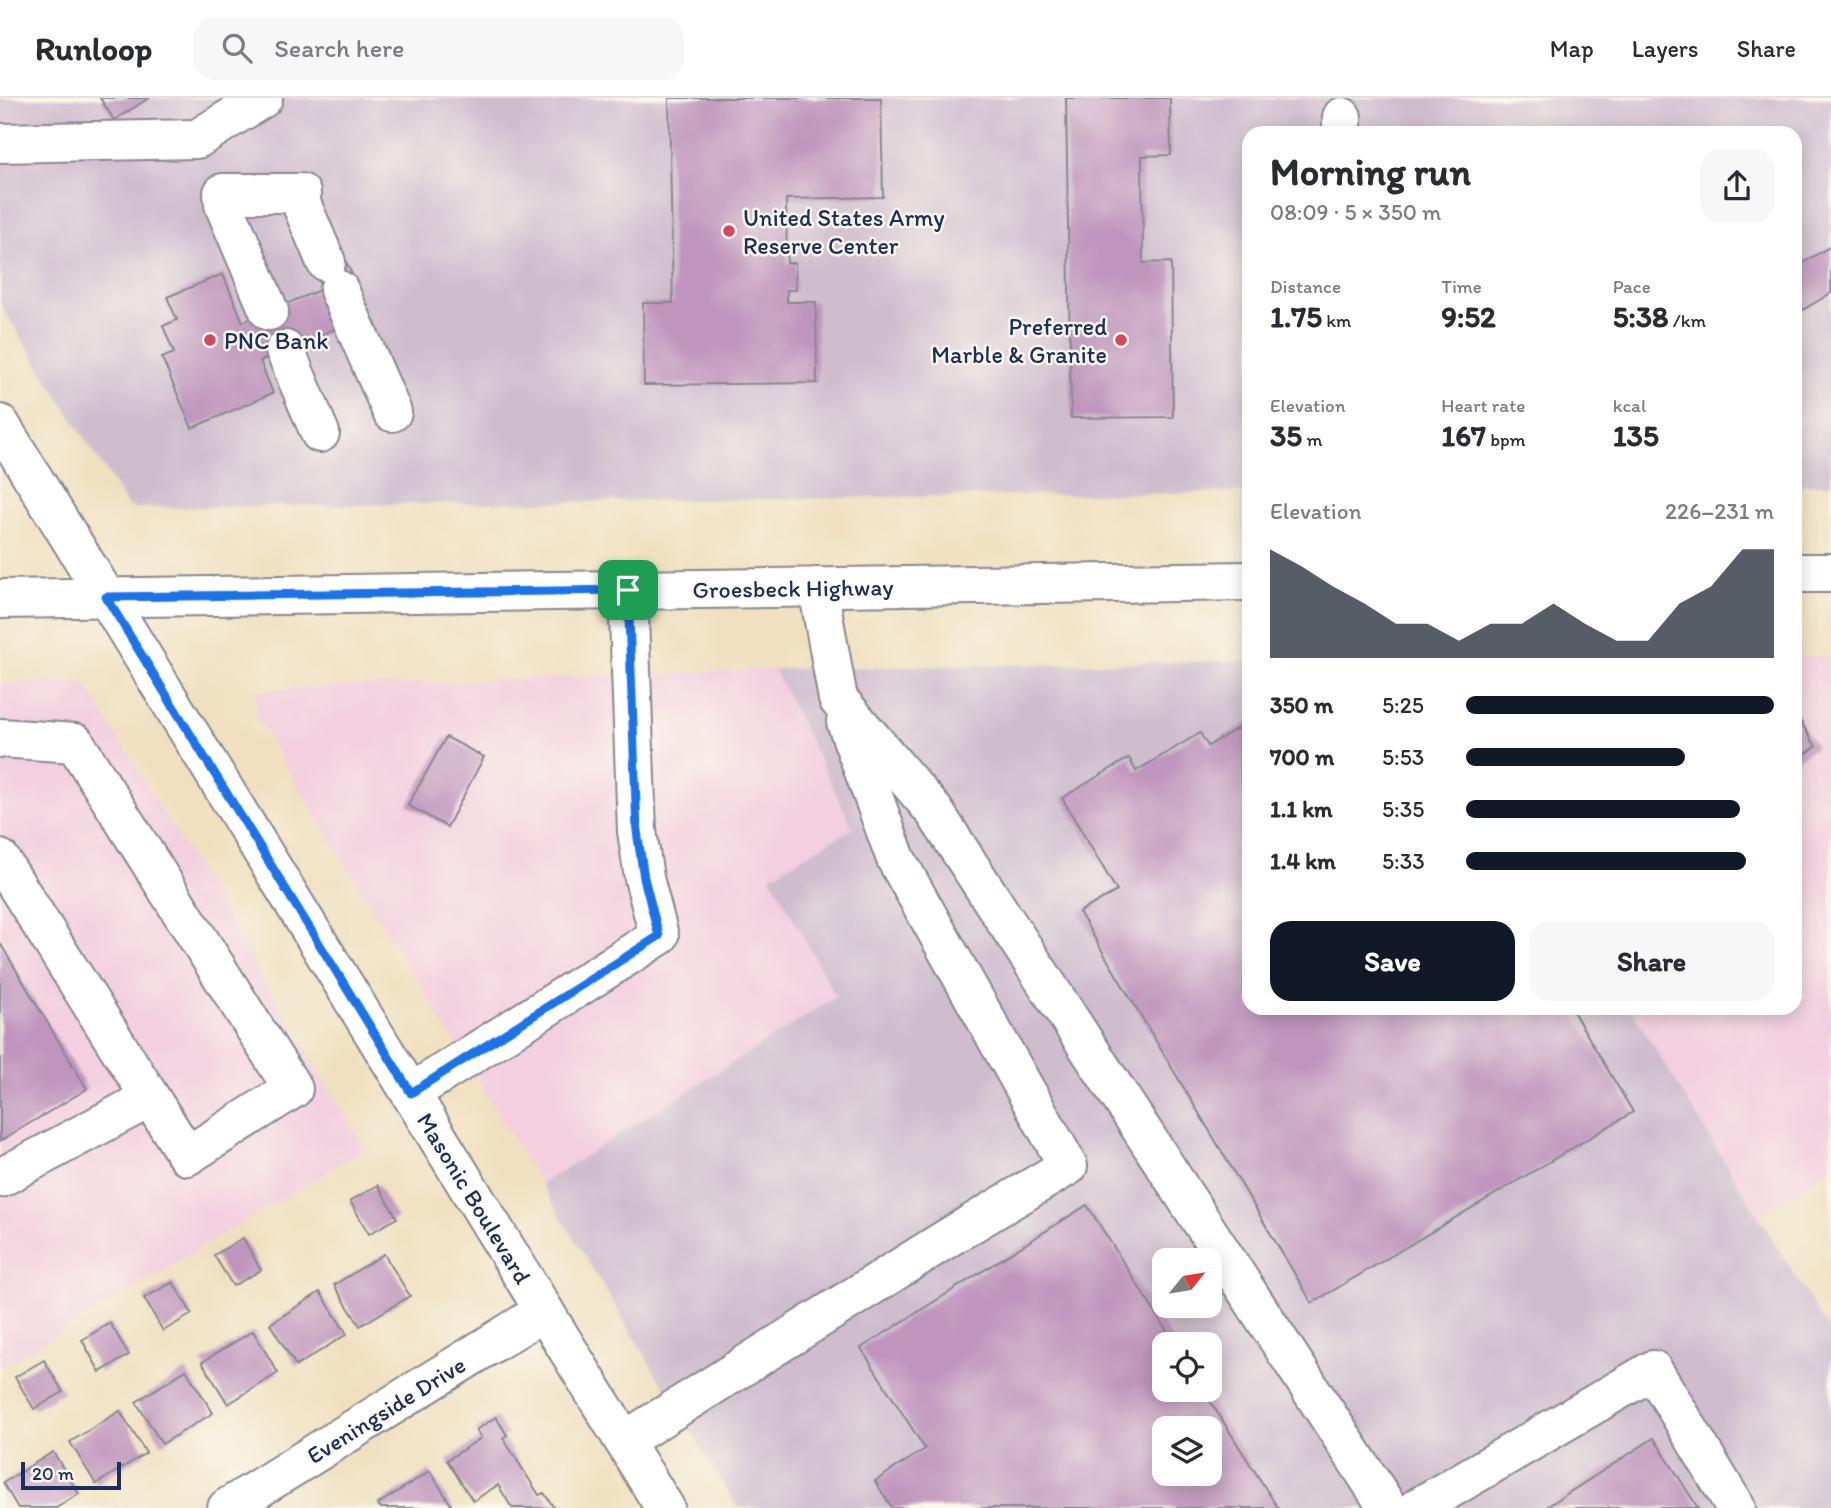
<!DOCTYPE html>
<html lang="en">
<head>
<meta charset="utf-8">
<style>
  body { margin:0; font-family:Itim,sans-serif; background:#f7f7f7; color:#2b2b33; height:100vh; display:flex; flex-direction:column; font-size:26px; white-space:nowrap }
  * { box-sizing:border-box; margin:0 }
  p { font-size:23px; color:#7c7c81 }
  .icon { flex:none; width:38px; height:38px; fill:none; stroke:currentColor; stroke-width:2; stroke-linecap:round; stroke-linejoin:round }
  .map { position:relative; flex:1; overflow:hidden }
  .sheet { position:absolute; left:1242px; top:28px; width:560px; height:889px; display:flex; flex-direction:column; background:#fff; border-radius:21px; box-shadow:0 4px 18px #0003 }
  .sheet>* { flex:none }
  .needle { width:46px; rotate:60deg }
  .controls { position:absolute; left:1152px; top:1150px; display:grid; gap:14px }
  .controls a { display:grid; place-items:center; width:70px; height:70px; border-radius:14px; background:#fff; box-shadow:0 4px 18px #0003; font-size:35px }
  .scale { position:absolute; left:21px; bottom:18px; width:100px; box-sizing:border-box; padding-left:7px; border:4px solid #1b2f5e; border-top:0; font-size:19px; line-height:24px; white-space:nowrap; color:#1b2f5e; -webkit-text-stroke:5px #fbf7ec; paint-order:stroke }
  .pin { position:absolute; display:grid; place-items:center; width:60px; height:60px; color:#fff; margin:-30px; border-radius:14px; box-shadow:0 4px 10px #0006 }
  .round { display:grid; place-items:center; flex:none; width:74px; height:74px; border-radius:21px; background:#f7f7f7 }
  .summary { display:flex; align-items:center; justify-content:space-between; height:119px; padding:0 28px }
  h1 { font-size:38px; font-weight:800; line-height:52px }
  .figures { display:grid; grid-template-columns:repeat(3,1fr); gap:10px; height:119px; padding:7px 28px }
  .figures div { display:grid; align-content:center }
  .figures b { font-size:30px; font-weight:800 }
  .figures small { font-size:19px; font-weight:400 }
  .figures p { font-size:19px }
  .chart { height:196px; padding:14px 28px }
  .chart p { display:flex; justify-content:space-between }
  .chart svg { width:100%; height:126px; margin-top:7px; fill:#111827; opacity:.7 }
  .action { display:flex; gap:14px; margin-top:auto; padding:14px 28px }
  .action a { flex:1; height:80px; border-radius:21px; background:#111827; color:#fff; font-size:28px; font-weight:800; line-height:80px; text-align:center }
  .action a+a { background:#f7f7f7; color:#2b2b33 }
  ul { padding:0 28px; list-style:none; font-size:23px }
  li { display:grid; grid-template-columns:112px 84px 1fr; align-items:center; height:52px }
  li i { height:18px; border-radius:9px; background:#111827 }
  header { display:flex; align-items:center; gap:42px; box-sizing:border-box; height:98px; padding:0 35px; background:#fff; border-bottom:2px solid #e1e1e2 }
  header strong { font-size:33px }
  nav { display:flex; gap:38px; margin-inline-start:auto; font-size:24px }
  .search { width:490px; height:63px; background:#f7f7f7; display:flex; align-items:center; gap:18px; box-sizing:border-box; padding:0 24px; border-radius:21px; color:#7c7c81; font-size:26px }
  .map>svg:first-child { display:block }
  .built { fill:#f3cfdf }
  .industrial { fill:#cfbdce; fill-rule:evenodd }
  .building { fill:#bf95bd; fill-rule:evenodd }
  .lines { fill:none; stroke-linecap:round; stroke-linejoin:round }
  .minor-casing { stroke:#86888f; stroke-width:42 }
  .major-casing { stroke:#86888f; stroke-width:42 }
  .minor { stroke:#fff; stroke-width:38 }
  .major { stroke:#fff; stroke-width:38 }
  .route-casing { stroke:#fff; stroke-width:14 }
  .route { stroke:#1a73e8; stroke-width:9 }
  .poi-dot { fill:#d1495b; stroke:#fbf7ec; stroke-width:2.5 }
  .labels { text-anchor:middle; dominant-baseline:central; stroke-width:5; stroke-linejoin:round; paint-order:stroke }
  .poi-label { font-size:24px; fill:#1b2f5e; stroke:#fbf7ec; text-anchor:start }
  .street-label { font-size:24px; fill:#1b2f5e; stroke:#fbf7ec }
</style>
</head>
<body>
<header>
<strong>Runloop</strong>
<div class="search"><svg class="icon" aria-label="search" viewBox="0 0 24 24"><circle cx="10" cy="10" r="6"/><path d="M15 15l6 6"/></svg>Search here</div>
<nav><a>Map</a><a>Layers</a><a>Share</a></nav>
</header>
<div class="map">
<svg width="1831" height="1410" viewBox="0 0 1831 1410">
  <rect width="100%" height="100%" fill="#fbf7ec"/>
  <filter id="ink" filterUnits="userSpaceOnUse"><feTurbulence type="fractalNoise" baseFrequency=".0143" numOctaves="2"/><feDisplacementMap in="SourceGraphic" scale="14" xChannelSelector="R" yChannelSelector="G"/><feConvolveMatrix kernelMatrix="1 2 1 2 8 2 1 2 1" color-interpolation-filters="sRGB"/></filter>
  <filter id="wash" filterUnits="userSpaceOnUse"><feTurbulence type="fractalNoise" baseFrequency=".00686" numOctaves="4" result="noise"/><feDisplacementMap in="SourceGraphic" scale="28" xChannelSelector="R" yChannelSelector="G"/><feGaussianBlur stdDeviation="1.57" result="paint"/><feColorMatrix in="noise" values="0 0 0 0 0 0 0 0 0 0 0 0 0 0 0 0 0 1.4 0 .05"/><feComposite in="paint" operator="in"/></filter>
  <g filter="url(#wash)">
    <rect width="100%" height="100%" fill="#f0e0c0"/>
    <g class="built">
      <polygon points="1796,558 1831,558 1831,1070 1759,1118 1630,910 1796,910"/>
      <polygon points="774,571 853,730 770,778 836,899 541,1086 255,617 257,592"/>
      <polygon points="78,584 88,589 365,1051 0,1270 0,586"/>
    </g>
    <g class="industrial">
      <polygon points="0,0 1831,0 1831,386 1796,387 1796,35 1250,35 1249,394 129,410 0,206"/>
      <path d="M1249 563 1250 910H1630L1831 1236V1410H738L541 1086 836 899 770 778 853 730 774 571ZM1164 1162H1209V1208H1164ZM1164 1246H1209V1292H1164ZM1164 1330H1209V1376H1164Z"/>
    </g>
    <g id="blocks">
      <g class="building">
        <polygon points="100,0 149,0 114,22"/>
        <polygon points="669,0 881,0 883,99 786,101 787,165 795,165 796,192 787,192 787,204 816,204 817,285 644,287 643,205 673,205"/>
        <polygon points="1066,0 1170,0 1171,57 1142,58 1143,165 1171,164 1173,319 1071,320"/>
        <polygon points="1831,148 1831,195 1796,216 1796,169"/>
        <polygon points="343,157 356,185 347,226 260,263 273,295 192,330 162,260 174,255 163,228 177,222 167,199 223,176 243,224 322,191 313,170"/>
        <polygon points="1796,616 1816,649 1796,662"/>
        <polygon points="1250,623 1250,910 1571,910 1633,1014 1312,1205 1079,814 1117,793 1062,700 1129,660 1136,673 1200,635 1208,648"/>
        <polygon points="446,639 484,659 447,729 408,707"/>
        <polygon points="0,845 87,991 0,1043"/>
        <polygon points="378,1087 397,1120 369,1136 350,1103"/>
        <path d="M1087 1107 1175 1246H1164V1292H1203L1278 1410H892L875 1383 925 1351 861 1250ZM1164 1330H1209V1376H1164Z"/>
        <polygon points="243,1140 261,1172 233,1188 214,1157"/>
        <polygon points="384,1156 410,1198 360,1228 334,1187"/>
        <polygon points="173,1184 192,1216 163,1233 144,1200"/>
        <polygon points="320,1194 347,1236 296,1268 270,1226"/>
        <polygon points="110,1225 129,1257 100,1274 82,1242"/>
        <polygon points="253,1233 278,1275 228,1306 202,1264"/>
        <polygon points="44,1262 63,1294 34,1311 15,1279"/>
        <polygon points="186,1272 213,1315 162,1346 136,1304"/>
        <polygon points="120,1313 146,1355 96,1386 70,1344"/>
        <polygon points="496,1319 507,1337 503,1340 539,1397 544,1395 554,1410 512,1410 498,1387 473,1403 447,1362 481,1340 476,1332"/>
        <polygon points="1654,1340 1698,1410 1545,1410"/>
        <polygon points="53,1354 79,1396 56,1410 18,1410 3,1385"/>
        <polygon points="430,1373 453,1410 381,1410 378,1406"/>
      </g>
    </g>
  </g>
  <g filter="url(#ink)">
    <use href="#blocks" fill-opacity="0" stroke="#86888f" stroke-width="2"/>
    <g class="lines">
      <g class="minor-casing">
        <g id="minor">
          <polyline points="1342,19 1342,35"/>
          <polyline points="0,45 197,41 263,0"/>
          <polyline points="339,192 392,314"/>
          <polyline points="269,213 224,107 223,95 301,95 301,105 326,164"/>
          <polyline points="285,252 320,335"/>
          <path id="s1" d="M0 326 665 1410"/>
          <polyline points="818,489 838,601 934,713 1388,1410"/>
          <polyline points="0,640 75,645 293,991 187,1058 0,761"/>
          <polyline points="411,995 659,838 644,780 637,733 628,492"/>
          <polyline points="0,1080 150,1000"/>
          <polyline points="624,1343 951,1138 1068,1068 896,761 846,624"/>
          <path id="s2" d="M227 1410 544 1213"/>
          <polyline points="1417,1410 1653,1272 1736,1410"/>
        </g>
      </g>
      <g class="major-casing">
        <g id="major">
          <polyline points="1796,475 1831,475"/>
          <path id="s3" d="M0 501 1250 483"/>
        </g>
      </g>
      <use href="#minor" class="minor"/>
      <use href="#major" class="major"/>
    </g>
  </g>
  <g class="lines" filter="url(#ink)">
    <g class="route-casing">
      <polygon id="route" points="628,492 637,733 644,780 659,838 411,995 106,499"/>
    </g>
    <use href="#route" class="route"/>
  </g>
  <g class="poi-dot">
    <circle cx="729" cy="133" r="7"/>
    <circle cx="210" cy="242" r="7"/>
    <circle cx="1121" cy="242" r="7"/>
  </g>
  <g class="labels">
    <g class="poi-label">
      <text x="743" y="119">United States Army<tspan x="743" dy="28">Reserve Center</tspan></text>
      <text x="1107" y="228" text-anchor="end">Preferred<tspan x="1107" dy="28">Marble &amp; Granite</tspan></text>
      <text x="224" y="242">PNC Bank</text>
    </g>
    <g class="street-label">
      <text stroke="none"><textPath href="#s3" startOffset="793">Groesbeck Highway</textPath></text>
      <text stroke="none"><textPath href="#s1" startOffset="908">Masonic Boulevard</textPath></text>
      <text stroke="none"><textPath href="#s2" startOffset="187">Eveningside Drive</textPath></text>
    </g>
  </g>
</svg>
<div class="controls">
<a><svg class="needle" viewBox="-14 -14 28 28"><path d="M0-13l5 13h-10z" fill="#e53935"/><path d="M0 13l5-13h-10z" fill="#7c7c81"/></svg></a>
<a><svg class="icon" aria-label="locate" viewBox="0 0 24 24"><circle cx="12" cy="12" r="6"/><path d="M12 2v4M12 18v4M2 12h4M18 12h4"/></svg></a>
<a><svg class="icon" aria-label="layers" viewBox="0 0 24 24"><path d="M12 4l9 5-9 5-9-5zM3 14l9 5 9-5"/></svg></a>
</div>
<div class="scale">20 m</div>
<div class="pin" style="left:628px;top:492px;background:#1e9e55"><svg class="icon" aria-label="arrive" viewBox="0 0 24 24"><path d="M6 21V4h12l-3 4 3 4H6"/></svg></div>
<section class="sheet">
<div class="summary"><div><h1>Morning run</h1><p>08:09 · 5 × 350 m</p></div><a class="round"><svg class="icon" aria-label="share" viewBox="0 0 24 24"><path d="M12 15V3M7 8l5-5 5 5M5 13v7h14v-7"/></svg></a></div>
<div class="figures">
<div><p>Distance</p><b>1.75<small> km</small></b></div>
<div><p>Time</p><b>9:52</b></div>
<div><p>Pace</p><b>5:38<small> /km</small></b></div>
</div>
<div class="figures">
<div><p>Elevation</p><b>35<small> m</small></b></div>
<div><p>Heart rate</p><b>167<small> bpm</small></b></div>
<div><p>kcal</p><b>135</b></div>
</div>
<div class="chart"><p><span>Elevation</span>226–231 m</p>
<svg viewBox="0 0 160 44" preserveAspectRatio="none"><path d="M0 44V6L10 12L20 19L30 25L40 32L50 32L60 38L70 32L80 32L90 25L100 32L110 38L120 38L130 25L140 19L150 6L160 6V44z"/></svg>
</div>
<ul>
<li><b>350 m</b>5:25<i style="width:100%"></i></li>
<li><b>700 m</b>5:53<i style="width:71%"></i></li>
<li><b>1.1 km</b>5:35<i style="width:89%"></i></li>
<li><b>1.4 km</b>5:33<i style="width:91%"></i></li>
</ul>
<div class="action"><a>Save</a><a>Share</a></div>
</section>
</div>
</body>
</html>
